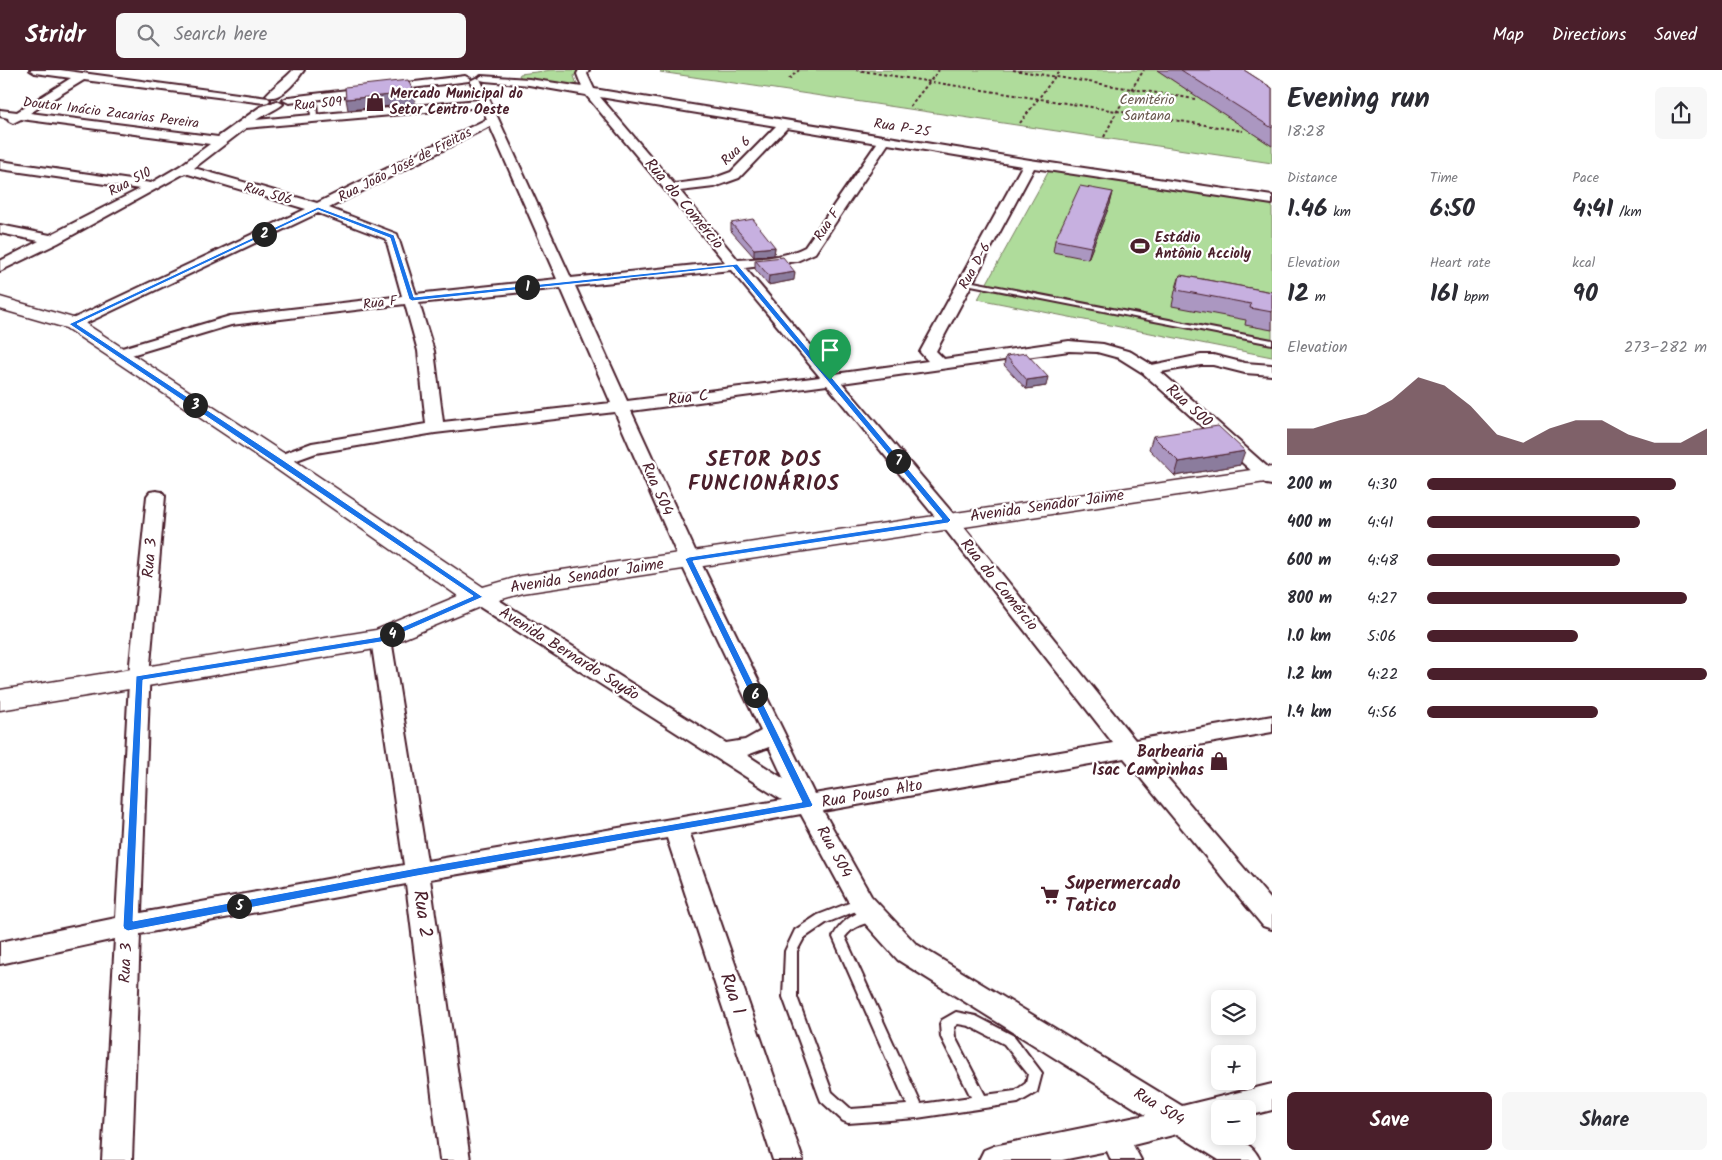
<!DOCTYPE html>
<html lang="en">
<head>
<meta charset="utf-8">
<style>
  body { margin:0; font-family:Kalam,sans-serif; background:#f7f7f7; color:#2b2b33; height:100vh; display:flex; flex-direction:column; font-size:19px; white-space:nowrap }
  * { box-sizing:border-box; margin:0 }
  p { font-size:16px; color:#7c7c81 }
  .icon { flex:none; width:28px; height:28px; fill:none; stroke:currentColor; stroke-width:2; stroke-linecap:round; stroke-linejoin:round }
  .map { position:relative; flex:1; overflow:hidden }
  .panel { display:flex; flex-direction:column; background:#fff; width:450px }
  .panel>* { flex:none }
  .fabs { position:absolute; left:1211px; top:920px; display:grid; gap:10px }
  .fabs a { display:grid; place-items:center; width:45px; height:45px; border-radius:8px; background:#fff; box-shadow:0 2px 12px #0003; font-size:25px }
  .pin { position:absolute; display:grid; place-items:center; width:42px; height:42px; color:#fff; margin:-51px -21px; border-radius:50% 50% 50% 0; rotate:-45deg; box-shadow:0 0 5px #0007 }
  .pin .icon { rotate:45deg }
  .km { position:absolute; width:25px; height:25px; margin:-12px; border-radius:50%; background:#222; color:#fff; font-size:14px; line-height:25px; text-align:center }
  .round { display:grid; place-items:center; flex:none; width:52px; height:52px; border-radius:8px; background:#f7f7f7 }
  .overview { display:flex; align-items:center; justify-content:space-between; height:85px; padding:0 15px }
  h1 { font-size:28px; font-weight:700; line-height:38px }
  .metrics { display:grid; grid-template-columns:repeat(3,1fr); gap:8px; height:85px; padding:5px 15px }
  .metrics div { display:grid; align-content:center }
  .metrics b { font-size:25px; font-weight:700 }
  .metrics small { font-size:14px; font-weight:400 }
  .metrics p { font-size:14px }
  .chart { height:140px; padding:10px 15px }
  .chart p { display:flex; justify-content:space-between }
  .chart svg { width:100%; height:90px; margin-top:5px; fill:#4a1f2b; opacity:.7 }
  .cta { display:flex; gap:10px; margin-top:auto; padding:10px 15px }
  .cta a { flex:1; height:58px; border-radius:8px; background:#4a1f2b; color:#fff; font-size:20px; font-weight:700; line-height:58px; text-align:center }
  .cta a+a { background:#f7f7f7; color:#2b2b33 }
  ul { padding:0 15px; list-style:none; font-size:16px }
  li { display:grid; grid-template-columns:80px 60px 1fr; align-items:center; height:38px }
  li i { height:12px; border-radius:6px; background:#4a1f2b }
  header { display:flex; align-items:center; gap:30px; box-sizing:border-box; height:70px; padding:0 25px; background:#4a1f2b; color:#fff }
  header strong { font-size:24px }
  nav { display:flex; gap:28px; margin-inline-start:auto; font-size:18px }
  .search { width:350px; height:45px; background:#f7f7f7; display:flex; align-items:center; gap:12px; box-sizing:border-box; padding:0 18px; border-radius:8px; color:#7c7c81; font-size:19px }
  main { display:flex; flex:1; min-height:0 }
  .map>svg:first-child { display:block }
  .green { fill:#afdc9b; stroke:#7c7e63 }
  .lines { fill:none; stroke-linecap:round; stroke-linejoin:round }
  .lane-casing { stroke:#4a1f2b; stroke-width:4 }
  .street-casing { stroke:#4a1f2b; stroke-width:4 }
  .secondary-casing { stroke:#4a1f2b; stroke-width:3 }
  .path { stroke:#4a1f2b; stroke-width:2; stroke-dasharray:3 2.5; stroke-linecap:butt }
  .lane { fill:#fff; fill-rule:evenodd }
  .street { fill:#fff; fill-rule:evenodd }
  .secondary { fill:#fff; fill-rule:evenodd }
  .wall { fill:#ab97c1; stroke:#4a1f2b }
  .shaded-wall { fill:#8b7b9d; stroke:#4a1f2b }
  .building { fill:#c7b0e0; stroke:#4a1f2b }
  .route { fill:#1a73e8; stroke:#fff; fill-rule:evenodd }
  .labels { text-anchor:middle; dominant-baseline:central; stroke-width:4.5; stroke-linejoin:round; paint-order:stroke }
  .far-poi-label { font-size:14px; font-weight:bold; fill:#4a1f2b; stroke:#fff; text-anchor:start }
  .far-park-label { font-size:14px; fill:#68584d; stroke:#fff }
  .far-street-label { font-size:14px; fill:#4a1f2b; stroke:#fff }
  .street-label { font-size:16px; fill:#4a1f2b; stroke:#fff }
  .poi-label { font-size:16px; font-weight:bold; fill:#4a1f2b; stroke:#fff; text-anchor:end }
  .near-poi-label { font-size:19px; font-weight:bold; fill:#4a1f2b; stroke:#fff; text-anchor:start }
  .near-street-label { font-size:19px; fill:#4a1f2b; stroke:#fff }
  .district-label { font-size:21px; font-weight:bold; letter-spacing:1px; fill:#4a1f2b; stroke:#fff }
</style>
</head>
<body>
<header>
<strong>Stridr</strong>
<div class="search"><svg class="icon" aria-label="search" viewBox="0 0 24 24"><circle cx="10" cy="10" r="6"/><path d="M15 15l6 6"/></svg>Search here</div>
<nav><a>Map</a><a>Directions</a><a>Saved</a></nav>
</header>
<main>
<div class="map">
<svg width="1272" height="1090" viewBox="0 0 1272 1090">
  <rect width="100%" height="100%" fill="#fff"/>
  <filter id="ink" filterUnits="userSpaceOnUse"><feTurbulence type="fractalNoise" baseFrequency=".02" numOctaves="2"/><feDisplacementMap in="SourceGraphic" scale="10" xChannelSelector="R" yChannelSelector="G"/><feConvolveMatrix kernelMatrix="1 2 1 2 8 2 1 2 1" color-interpolation-filters="sRGB"/></filter>
  <g filter="url(#ink)">
    <g class="green">
      <polygon points="552,0 578,0 574,6 578,18 524,9 519,6 520,4"/>
      <polygon points="662,0 1157,0 1272,76 1272,93 660,2"/>
      <polygon points="1050,99 1272,135 1272,287 978,229"/>
    </g>
    <g class="lines">
      <g class="lane-casing">
        <g id="lane">
          <polygon points="313,24 316,26 317,49 314,51 311,49 310,26"/>
          <polygon points="963,210 1272,270 1272,274 966,214 962,212"/>
          <path d="M862 828 866 829 868 833 866 837 826 853 804 868 797 881V927L832 1022 851 1039 907 1035 833 867C840 852 860 836 877 842L879 846 877 850C864 854 854 855 845 867L921 1034 971 1027 941 967 940 954 942 950 956 942 976 946 1014 966 1042 1003 1037 1022 1018 1033 917 1048 848 1053 843 1051 821 1031 819 1026 783 927 785 881 795 860 818 845ZM958 954 969 956 1004 974 1028 1004 1026 1013 1015 1021 985 1025 955 967 954 957Z"/>
        </g>
      </g>
      <g class="street-casing">
        <g id="street">
          <path d="M30 0H60L268 28 270 30 268 32 264 33 84 10 30 43 218 67 260 37 277 31 283 34C276 40 265 44 256 50L479 30 470 11 476 8 480 9 571 208 725 192 586 25 529 15 485 11 481 10 479 8 481 6 529 9 582 17 577 4 579 0H589L587 4 594 19 1030 90 1272 126V134L1034 98 936 281 944 289 1069 271 1103 274 1131 282 1152 295 1201 285H1213L1245 293 1272 295V305L1245 303 1213 295H1201L1161 302 1272 401V415L1266 414 1143 303 1119 288 1097 282 1069 281 842 313 955 446 1135 670 1272 646V662L1147 684 1272 831V859L1263 856 1124 688 823 741 871 826 916 874 1182 1036 1272 1014V1040L1248 1046V1039H1220V1053L1213 1055 1220 1059V1066C1237 1066 1253 1074 1260 1090H1219L1177 1064 1133 1075 1141 1090H1111L1107 1081 1062 1090H979L984 1080 994 1076 1146 1045 898 890 853 840 801 744 690 764 803 1090H773L667 768 430 809 470 1090H440L406 814 140 864 132 1090H102L115 869 0 894V872L116 848 130 594 147 426 150 422 156 421 162 422 165 426 150 594 141 843 404 795 371 569 374 564 381 562 388 564 391 569 427 791 782 730 472 532 469 527 472 522 479 521 486 522 726 673 745 670 761 661 679 489 615 342 435 363 316 383 280 396 274 395 271 391 274 387 312 373 426 354 418 281 405 234 231 255 118 289 112 287 110 284 112 281 230 246 402 226 386 169 318 143 78 257H68L65 254 68 251 306 139 185 103 58 173 0 201V191L39 171 0 163V155L50 165 140 119 0 99V91L151 113 180 96 210 74 21 49 13 53 9 51 8 48 0 46V40L17 42 71 8 35 3ZM600 27 776 56 731 102 712 109 674 114ZM482 37 487 49 317 133 194 98 246 58ZM490 56 557 209 416 224 397 164 329 138ZM787 58 877 73 805 177C784 188 761 188 738 190L680 121 714 117 739 108ZM888 74 1022 96 920 282 928 291 835 304 745 198 797 191 815 183ZM731 200 820 307 627 331 575 216ZM561 218 611 333 443 352 434 281 419 233ZM827 315 941 454 1113 673 814 724 699 489 631 341ZM769 677 784 709 747 685Z"/>
          <path d="M293 0H304C297 10 282 30 268 27L266 25C274 16 285 9 293 0Z"/>
          <polygon points="465,6 471,9 469,11 289,33 283,30 289,27"/>
        </g>
      </g>
      <g class="secondary-casing">
        <polygon id="secondary" points="0,227 80,250 288,386 483,517 521,506 1272,397 1272,411 523,523 489,533 381,578 0,640 0,620 376,560 458,526 272,396 66,258 0,239"/>
      </g>
      <g class="path">
        <polyline points="856,0 1243,61"/>
        <polyline points="1013,0 1195,29"/>
        <polyline points="789,9 799,0"/>
        <polyline points="910,36 939,0"/>
        <polyline points="1020,53 1060,0"/>
        <polyline points="1104,67 1117,41 1144,0"/>
      </g>
      <use href="#lane" class="lane"/>
      <use href="#street" class="street"/>
      <use href="#secondary" class="secondary"/>
    </g>
    <g class="wall">
      <polygon points="1157,0 1244,0 1272,18 1272,76"/>
      <polygon points="1113,122 1110,134 1088,189 1053,182 1055,170"/>
      <polygon points="731,153 775,177 774,185 754,187 731,161"/>
      <polygon points="755,190 794,210 768,215 755,199"/>
      <polygon points="1180,205 1272,222 1272,260 1245,255 1246,250 1172,236 1175,221"/>
      <polygon points="1006,286 1046,316 1026,319 1004,295"/>
      <polygon points="1153,366 1240,395 1175,406 1149,379"/>
    </g>
    <g class="shaded-wall">
      <polygon points="414,23 415,34 348,40 346,29"/>
      <polygon points="1113,122 1110,134 1088,189 1091,177"/>
      <polygon points="775,177 774,185 754,187 754,179"/>
      <polygon points="795,202 794,210 768,215 769,206"/>
      <polygon points="1048,307 1046,316 1026,319 1027,310"/>
      <polygon points="1245,381 1240,395 1175,406 1179,392"/>
    </g>
    <g class="building">
      <polygon points="1181,0 1244,0 1272,18 1272,58"/>
      <polygon points="408,10 414,23 346,29 345,17"/>
      <polygon points="1080,116 1113,122 1091,177 1055,170"/>
      <polygon points="753,149 775,177 754,179 731,153"/>
      <polygon points="783,187 795,202 769,206 755,190"/>
      <polygon points="1180,205 1272,222 1272,242 1250,238 1251,234 1177,220"/>
      <polygon points="1026,283 1048,307 1027,310 1006,286"/>
      <polygon points="1218,356 1245,381 1179,392 1153,366"/>
    </g>
  </g>
  <path class="route" d="M318 137 394 165 414 227 737 194 950 449 951 450 948 453 693 491 813 735 811 737 417 806 128 861 124 859 123 856 136 606 379 567 473 526 69 254ZM318 140 390 168 409 229 412 231 733 197 942 449 689 487 685 489 802 732 417 798 133 851 143 610 381 572 483 527 283 390 77 254Z"/>
  <defs>
    <g id="shop-bare" transform="scale(1.5)"><path d="M-5-2.5h2.3a2.7 3.5 0 0 1 5.4 0H5L5.5 6h-11ZM-1.5-2.5h3a1.5 2.3 0 0 0-3 0Z" fill="#4a1f2b" stroke="#fff" stroke-width="2.5" paint-order="stroke"/></g>
    <g id="stadium-bare" transform="scale(1.5)"><path d="M0-5a6.5 5 0 1 0 0 10a6.5 5 0 1 0 0-10ZM-3.5-1.8h7v3.6h-7Z" fill="#4a1f2b" stroke="#fff" stroke-width="2.5" paint-order="stroke"/></g>
    <g id="supermarket-bare" transform="scale(1.5)"><path d="M-6-5.5h2.5l.6 2H6L4.5 2H-2.5L-4.4-4H-6ZM-1.5 3.2a1.3 1.3 0 1 0 .1 0ZM3 3.2a1.3 1.3 0 1 0 .1 0Z" fill="#4a1f2b" stroke="#fff" stroke-width="2.5" paint-order="stroke"/></g>
  </defs>
  <g fill-rule="evenodd">
    <use href="#shop-bare" x="375" y="32"/>
    <use href="#stadium-bare" x="1140" y="176"/>
    <use href="#shop-bare" x="1219" y="691"/>
    <use href="#supermarket-bare" x="1050" y="825"/>
  </g>
  <g class="labels">
    <g class="far-poi-label">
      <text x="390" y="24">Mercado Municipal do<tspan x="390" dy="16">Setor Centro Oeste</tspan></text>
      <text x="1155" y="168">Estádio<tspan x="1155" dy="16">Antônio Accioly</tspan></text>
    </g>
    <g class="far-park-label">
      <text x="1147" y="30">Cemitério<tspan x="1147" dy="16">Santana</tspan></text>
    </g>
    <g class="far-street-label">
      <text transform="translate(318 34) rotate(-5)">Rua 509</text>
      <text transform="translate(111 43) rotate(7)">Doutor Inácio Zacarias Pereira</text>
      <text transform="translate(902 58) rotate(9)">Rua P-25</text>
      <text transform="translate(736 81) rotate(-44)">Rua 6</text>
      <text transform="translate(405 95) rotate(-27)">Rua João José de Freitas</text>
      <text transform="translate(130 112) rotate(-28)">Rua 510</text>
      <text transform="translate(268 124) rotate(16)">Rua 506</text>
      <text transform="translate(827 155) rotate(-56)">Rua F</text>
      <text transform="translate(975 196) rotate(-61)">Rua D-6</text>
      <text transform="translate(380 233) rotate(-7)">Rua F</text>
    </g>
    <g class="street-label">
      <text transform="translate(684 134) rotate(50)">Rua do Comércio</text>
      <text transform="translate(688 328) rotate(-7)">Rua C</text>
      <text transform="translate(1189 336) rotate(42)">Rua 500</text>
      <text transform="translate(657 419) rotate(66)">Rua 504</text>
      <text transform="translate(1047 436) rotate(-8)">Avenida Senador Jaime</text>
      <text transform="translate(150 488) rotate(-85)">Rua 3</text>
      <text transform="translate(587 506) rotate(-9)">Avenida Senador Jaime</text>
      <text transform="translate(999 515) rotate(51)">Rua do Comércio</text>
      <text transform="translate(569 584) rotate(32)">Avenida Bernardo Sayão</text>
      <text transform="translate(872 724) rotate(-10)">Rua Pouso Alto</text>
      <text transform="translate(834 782) rotate(61)">Rua 504</text>
      <text transform="translate(126 893) rotate(-87)">Rua 3</text>
      <text transform="translate(1159 1037) rotate(32)">Rua 504</text>
    </g>
    <g class="poi-label">
      <text x="1204" y="682">Barbearia<tspan x="1204" dy="18">Isac Campinhas</tspan></text>
    </g>
    <g class="near-poi-label">
      <text x="1065" y="814">Supermercado<tspan x="1065" dy="22">Tatico</tspan></text>
    </g>
    <g class="near-street-label">
      <text transform="translate(422 844) rotate(82)">Rua 2</text>
      <text transform="translate(732 924) rotate(71)">Rua 1</text>
    </g>
    <g class="district-label">
      <text x="764" y="390">SETOR DOS<tspan x="764" dy="24">FUNCIONÁRIOS</tspan></text>
    </g>
  </g>
</svg>
<div class="fabs">
<a><svg class="icon" aria-label="layers" viewBox="0 0 24 24"><path d="M12 4l9 5-9 5-9-5zM3 14l9 5 9-5"/></svg></a>
<a>+</a>
<a>−</a>
</div>
<div class="pin" style="left:830px;top:310px;background:#1e9e55"><svg class="icon" aria-label="arrive" viewBox="0 0 24 24"><path d="M6 21V4h12l-3 4 3 4H6"/></svg></div>
<b class="km" style="left:527px;top:217px">1</b>
<b class="km" style="left:264px;top:164px">2</b>
<b class="km" style="left:195px;top:335px">3</b>
<b class="km" style="left:392px;top:564px">4</b>
<b class="km" style="left:239px;top:836px">5</b>
<b class="km" style="left:755px;top:625px">6</b>
<b class="km" style="left:898px;top:391px">7</b>
</div>
<section class="panel">
<div class="overview"><div><h1>Evening run</h1><p>18:28</p></div><a class="round"><svg class="icon" aria-label="share" viewBox="0 0 24 24"><path d="M12 15V3M7 8l5-5 5 5M5 13v7h14v-7"/></svg></a></div>
<div class="metrics">
<div><p>Distance</p><b>1.46<small> km</small></b></div>
<div><p>Time</p><b>6:50</b></div>
<div><p>Pace</p><b>4:41<small> /km</small></b></div>
</div>
<div class="metrics">
<div><p>Elevation</p><b>12<small> m</small></b></div>
<div><p>Heart rate</p><b>161<small> bpm</small></b></div>
<div><p>kcal</p><b>90</b></div>
</div>
<div class="chart"><p><span>Elevation</span>273–282 m</p>
<svg viewBox="0 0 160 44" preserveAspectRatio="none"><path d="M0 44V31L10 31L20 27L30 24L40 17L50 6L60 10L70 20L80 34L90 38L100 31L110 27L120 27L130 34L140 38L150 38L160 31V44z"/></svg>
</div>
<ul>
<li><b>200 m</b>4:30<i style="width:89%"></i></li>
<li><b>400 m</b>4:41<i style="width:76%"></i></li>
<li><b>600 m</b>4:48<i style="width:69%"></i></li>
<li><b>800 m</b>4:27<i style="width:93%"></i></li>
<li><b>1.0 km</b>5:06<i style="width:54%"></i></li>
<li><b>1.2 km</b>4:22<i style="width:100%"></i></li>
<li><b>1.4 km</b>4:56<i style="width:61%"></i></li>
</ul>
<div class="cta"><a>Save</a><a>Share</a></div>
</section>
</main>
</body>
</html>
